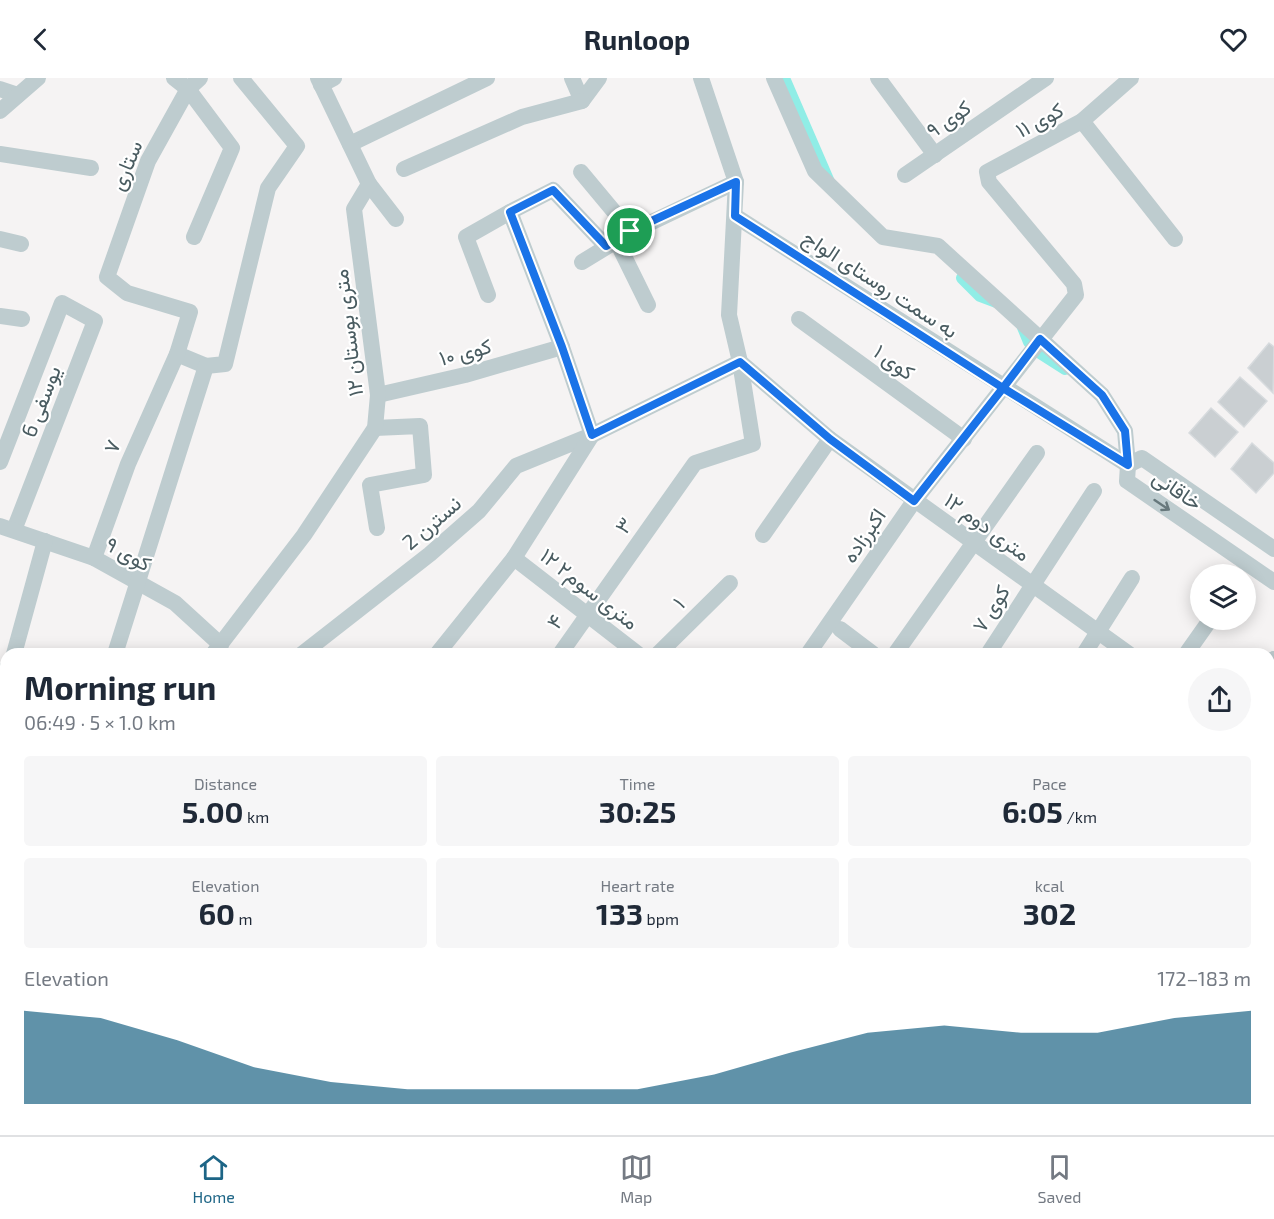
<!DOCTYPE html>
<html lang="en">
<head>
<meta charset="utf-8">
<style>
  body { margin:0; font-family:"Exo 2",Vazirmatn,sans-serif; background:#f6f6f7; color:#1f2937; height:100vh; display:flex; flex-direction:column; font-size:22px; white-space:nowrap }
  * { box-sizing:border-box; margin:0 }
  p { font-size:20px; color:#747a83 }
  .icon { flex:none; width:33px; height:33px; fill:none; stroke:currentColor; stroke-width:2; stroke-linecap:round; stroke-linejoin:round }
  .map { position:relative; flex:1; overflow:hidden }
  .sheet { position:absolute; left:0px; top:570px; width:1275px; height:488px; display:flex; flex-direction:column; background:#fff; border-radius:18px 18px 0 0; box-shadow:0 3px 15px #0003 }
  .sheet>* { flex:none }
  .tools { position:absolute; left:1190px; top:486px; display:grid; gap:12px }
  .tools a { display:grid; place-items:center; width:66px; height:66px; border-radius:50%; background:#fff; box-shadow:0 3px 15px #0003; font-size:30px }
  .pin { position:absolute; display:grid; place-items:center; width:51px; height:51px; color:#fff; margin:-26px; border:3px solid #fff; border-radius:50%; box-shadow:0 2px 6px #0007 }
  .round { display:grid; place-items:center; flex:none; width:63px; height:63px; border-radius:32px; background:#f6f6f7 }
  .overview { display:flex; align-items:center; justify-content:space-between; height:102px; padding:0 24px }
  h1 { font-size:33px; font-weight:700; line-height:45px }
  .stats { display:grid; grid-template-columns:repeat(3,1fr); gap:9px; height:102px; padding:6px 24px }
  .stats div { display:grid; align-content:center; border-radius:6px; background:#f6f6f7; text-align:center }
  .stats b { font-size:30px; font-weight:700 }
  .stats small { font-size:16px; font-weight:400 }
  .stats p { font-size:16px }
  .chart { height:168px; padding:12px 24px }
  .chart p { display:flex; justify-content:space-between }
  .chart svg { width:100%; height:108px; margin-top:6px; fill:#1d6586; opacity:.7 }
  header { display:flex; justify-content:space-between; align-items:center; height:78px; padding:0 24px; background:#fff; font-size:27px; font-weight:700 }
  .tabs { display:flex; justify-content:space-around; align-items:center; height:84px; border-top:2px solid #e0e1e3; background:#fff; font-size:16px; color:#747a83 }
  .tabs a { display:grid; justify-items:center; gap:3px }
  .tabs .on { color:#1d6586 }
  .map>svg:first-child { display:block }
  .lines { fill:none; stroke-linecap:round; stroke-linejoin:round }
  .canal { stroke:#90ede6; stroke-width:12 }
  .building { fill:#cacfd2; stroke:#d7dbde; stroke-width:1.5 }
  .minor { stroke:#becccf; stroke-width:16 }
  .oneway { stroke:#67787c }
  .route-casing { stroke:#fff; stroke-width:12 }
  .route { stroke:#1a73e8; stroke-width:8 }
  .labels { text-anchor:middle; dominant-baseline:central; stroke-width:4.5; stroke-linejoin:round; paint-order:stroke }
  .street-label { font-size:21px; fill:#4a5c61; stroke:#fff }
</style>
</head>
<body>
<header><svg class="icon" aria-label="back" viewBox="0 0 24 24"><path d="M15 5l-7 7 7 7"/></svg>Runloop<svg class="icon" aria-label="heart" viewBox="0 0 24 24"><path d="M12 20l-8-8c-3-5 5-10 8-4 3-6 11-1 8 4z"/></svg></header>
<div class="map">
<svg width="1274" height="1057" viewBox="0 0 1274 1057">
  <rect width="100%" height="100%" fill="#f5f3f3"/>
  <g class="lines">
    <g class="canal">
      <polyline points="784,0 829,104"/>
      <polyline points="962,200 980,218 996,224"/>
      <polyline points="1022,247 1029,264 1040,275 1065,291"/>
    </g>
  </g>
  <g class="building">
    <polygon points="1269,265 1274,269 1273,315 1248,290"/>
    <polygon points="1240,299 1267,323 1244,349 1218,324"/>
    <polygon points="1211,330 1238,354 1215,379 1189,355"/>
    <polygon points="1252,365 1274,385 1274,395 1256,415 1231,391"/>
  </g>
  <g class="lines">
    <g class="minor">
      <polyline points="174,0 188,11 232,70 194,159"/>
      <polyline points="572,0 582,23 599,0"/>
      <polyline points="774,0 815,93 883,159 938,168 1102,317 1125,353 1128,387 1127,403 1274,504"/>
      <polyline points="878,0 935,77"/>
      <polyline points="321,7 334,0"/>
      <polyline points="0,11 18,17"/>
      <polyline points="0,33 38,0"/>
      <polyline points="1082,43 1175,161"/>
      <polyline points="350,66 487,0"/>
      <polyline points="0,76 91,90"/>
      <polyline points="404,91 522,39 582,23"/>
      <polyline points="581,94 631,154"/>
      <polyline points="905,97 1046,0"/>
      <polyline points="369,106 396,141"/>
      <polyline points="735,138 1128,387"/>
      <polyline points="0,161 21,166"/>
      <polyline points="616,162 648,227"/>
      <polyline points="582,184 631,154 736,104"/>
      <polyline points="488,217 466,159 510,134"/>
      <polyline points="0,238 22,241"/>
      <polyline points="799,241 964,361"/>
      <polyline points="177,276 206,288"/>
      <polyline points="740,284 830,361 1129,576"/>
      <polyline points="378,317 465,297 562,269"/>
      <polyline points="375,350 420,348 424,397 370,407 377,450"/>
      <polyline points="592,357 562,269 510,134 553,112 606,168"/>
      <polyline points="0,384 62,225 95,243 14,452"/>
      <polyline points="1128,387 1142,380 1274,471"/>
      <polyline points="0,448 94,480 175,525 221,567"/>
      <polyline points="763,457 830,361"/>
      <polyline points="94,480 128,386 177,276 190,234 127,215 107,199 148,83 188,11 200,0"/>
      <polyline points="514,480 638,576"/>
      <polyline points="840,551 873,576"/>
      <polyline points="14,576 45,463"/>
      <polyline points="115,576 206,288 225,286 268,110 297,68 241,0"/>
      <polyline points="213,576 304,457 375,350 378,317 354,131 369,106 318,0"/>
      <polyline points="302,576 430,476 479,433 516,388 592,357 740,284"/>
      <polyline points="437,576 514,480 592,357"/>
      <polyline points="560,576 695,385 753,366 740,284 729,237 736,104 701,0"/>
      <polyline points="658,576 730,505"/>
      <polyline points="808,576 914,423 1076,217 1074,206 989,104 987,94 1082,43 1131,0"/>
      <polyline points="895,576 1037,375"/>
      <polyline points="988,576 1094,413"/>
      <polyline points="1084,576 1132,500"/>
      <polyline points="1186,576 1210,542"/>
      <polyline points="1269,588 1274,581"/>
      <polyline points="0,601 6,591"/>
      <polyline points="1269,676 1274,680"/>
      <polyline points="0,690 6,688"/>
      <polyline points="1269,748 1274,741"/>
      <polyline points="0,763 6,762"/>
      <polyline points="0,814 6,813"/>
      <polyline points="0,883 6,881"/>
      <polyline points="0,973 6,971"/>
      <polyline points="1269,995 1274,980"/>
      <polyline points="369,1052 372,1057"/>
      <polyline points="402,1052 405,1057"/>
      <polyline points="538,1052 541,1057"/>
      <polyline points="845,1052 852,1057"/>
      <polyline points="1104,1052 1112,1057"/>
      <polyline points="10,1057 25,1052"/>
      <polyline points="56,1057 59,1052"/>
      <polyline points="419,1057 422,1052"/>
      <polyline points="581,1057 588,1052"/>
      <polyline points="749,1057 753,1052"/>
      <polyline points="1031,1057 1035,1052"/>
      <polyline points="1245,1057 1248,1052"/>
    </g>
  </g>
  <defs><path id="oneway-shaft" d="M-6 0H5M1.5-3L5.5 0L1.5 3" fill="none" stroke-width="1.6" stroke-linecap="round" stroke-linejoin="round" transform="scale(1.5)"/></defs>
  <use class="oneway" href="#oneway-shaft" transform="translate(1162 427) rotate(34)"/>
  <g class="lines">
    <g class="route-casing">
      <polyline id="route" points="630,153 606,168 553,112 510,134 562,269 592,357 740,284 830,361 914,423 1003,310 1128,387 1125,353 1102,317 1040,261 1003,310 735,138 736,104 630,153"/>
    </g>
    <use href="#route" class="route"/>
  </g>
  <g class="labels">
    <g class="street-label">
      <text transform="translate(948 40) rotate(-35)">کوی ۹</text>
      <text transform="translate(1039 41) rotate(-28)">کوی ۱۱</text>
      <text transform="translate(125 87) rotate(-67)">ستاری</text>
      <text transform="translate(881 205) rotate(33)">به سمت روستای الواج</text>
      <text transform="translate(347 255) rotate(-97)">۱۲ متری بوستان</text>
      <text transform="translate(465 273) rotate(-15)">کوی ۱۰</text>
      <text transform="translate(895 283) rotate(36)">کوی ۱</text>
      <text transform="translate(40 323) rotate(-69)">یوسفی 6</text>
      <text transform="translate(111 368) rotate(-67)">۷</text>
      <text transform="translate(1178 411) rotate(34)">خاقانی</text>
      <text transform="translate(431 444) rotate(-41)">نسترن 2</text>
      <text transform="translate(623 447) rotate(-54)">۳</text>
      <text transform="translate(988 448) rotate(36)">۱۲ متری دوم</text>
      <text transform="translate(863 457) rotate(-56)">اکبرزاده</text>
      <text transform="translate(129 475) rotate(29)">کوی ۹</text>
      <text transform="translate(590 510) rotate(38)">۱۲ متری سوم۲</text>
      <text transform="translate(678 524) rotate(-45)">۱</text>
      <text transform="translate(990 530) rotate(-58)">کوی ۷</text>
      <text transform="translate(554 543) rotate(-56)">۴</text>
    </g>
  </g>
</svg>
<div class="tools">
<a><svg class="icon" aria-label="layers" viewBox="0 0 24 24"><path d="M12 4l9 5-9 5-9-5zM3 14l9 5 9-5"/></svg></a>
</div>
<div class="pin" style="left:630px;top:153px;background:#1e9e55"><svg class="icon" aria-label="arrive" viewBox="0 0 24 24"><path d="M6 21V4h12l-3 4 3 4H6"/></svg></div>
<section class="sheet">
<div class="overview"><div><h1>Morning run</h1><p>06:49 · 5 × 1.0 km</p></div><a class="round"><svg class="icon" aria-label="share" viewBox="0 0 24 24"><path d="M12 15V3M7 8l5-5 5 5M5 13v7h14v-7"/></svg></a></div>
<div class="stats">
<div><p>Distance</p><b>5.00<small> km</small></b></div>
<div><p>Time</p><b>30:25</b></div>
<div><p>Pace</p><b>6:05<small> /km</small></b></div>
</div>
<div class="stats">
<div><p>Elevation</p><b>60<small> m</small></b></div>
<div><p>Heart rate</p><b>133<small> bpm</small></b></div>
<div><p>kcal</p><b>302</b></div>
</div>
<div class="chart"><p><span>Elevation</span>172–183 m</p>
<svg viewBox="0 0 160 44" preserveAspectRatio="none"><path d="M0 44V6L10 9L20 18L30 29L40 35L50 38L60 38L70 38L80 38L90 32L100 23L110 15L120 12L130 15L140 15L150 9L160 6V44z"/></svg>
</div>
</section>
</div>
<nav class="tabs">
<a class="on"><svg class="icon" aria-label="home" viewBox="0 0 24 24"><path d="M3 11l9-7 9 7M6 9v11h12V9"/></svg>Home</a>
<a><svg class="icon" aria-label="map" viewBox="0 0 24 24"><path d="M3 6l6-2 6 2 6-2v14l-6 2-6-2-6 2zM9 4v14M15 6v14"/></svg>Map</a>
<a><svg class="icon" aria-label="saved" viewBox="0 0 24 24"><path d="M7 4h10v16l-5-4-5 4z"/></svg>Saved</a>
</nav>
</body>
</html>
